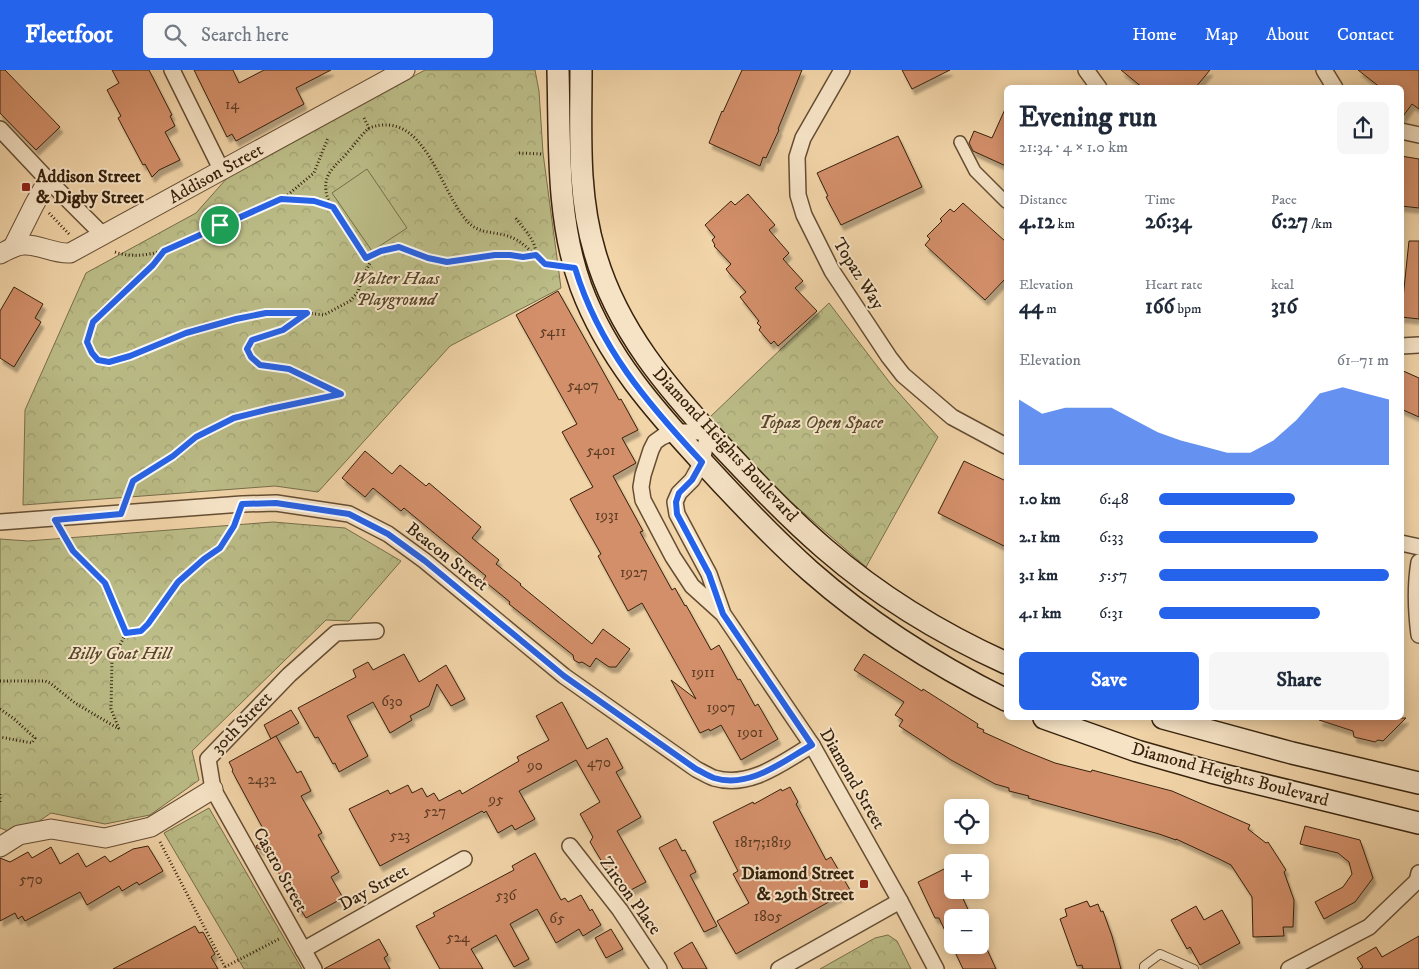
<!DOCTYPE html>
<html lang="en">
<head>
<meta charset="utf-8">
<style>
  body { margin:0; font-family:"IM FELL DW Pica",serif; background:#f6f6f7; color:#1f2937; height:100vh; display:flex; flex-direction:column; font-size:19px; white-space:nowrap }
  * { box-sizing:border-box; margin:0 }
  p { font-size:16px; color:#747a83 }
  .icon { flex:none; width:28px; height:28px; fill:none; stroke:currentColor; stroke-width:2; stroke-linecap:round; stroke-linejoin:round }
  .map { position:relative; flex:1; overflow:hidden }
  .sheet { position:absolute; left:1004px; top:15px; width:400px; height:635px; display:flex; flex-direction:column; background:#fff; border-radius:8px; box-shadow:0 2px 12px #0003 }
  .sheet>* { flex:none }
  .buttons { position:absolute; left:944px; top:729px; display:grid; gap:10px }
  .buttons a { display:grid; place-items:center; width:45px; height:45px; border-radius:8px; background:#fff; box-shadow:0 2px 12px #0003; font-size:25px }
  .pin { position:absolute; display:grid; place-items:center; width:42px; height:42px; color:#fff; margin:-21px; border:2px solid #fff; border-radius:50%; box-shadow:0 1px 5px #0007 }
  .round { display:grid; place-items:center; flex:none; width:52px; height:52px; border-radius:8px; background:#f6f6f7 }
  .overview { display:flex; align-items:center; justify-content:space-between; height:85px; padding:0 15px }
  h1 { font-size:28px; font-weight:800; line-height:38px }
  .stats { display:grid; grid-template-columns:repeat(3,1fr); gap:8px; height:85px; padding:5px 15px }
  .stats div { display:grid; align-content:center }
  .stats b { font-size:21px; font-weight:800 }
  .stats small { font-size:14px; font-weight:400 }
  .stats p { font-size:14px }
  .chart { height:140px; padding:10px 15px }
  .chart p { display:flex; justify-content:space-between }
  .chart svg { width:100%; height:90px; margin-top:5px; fill:#2563eb; opacity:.7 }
  .button { display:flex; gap:10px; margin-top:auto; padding:10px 15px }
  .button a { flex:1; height:58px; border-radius:8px; background:#2563eb; color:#fff; font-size:20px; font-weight:800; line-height:58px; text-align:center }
  .button a+a { background:#f6f6f7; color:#1f2937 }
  ul { padding:0 15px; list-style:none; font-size:16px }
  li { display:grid; grid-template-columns:80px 60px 1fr; align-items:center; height:38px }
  li i { height:12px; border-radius:6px; background:#2563eb }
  header { display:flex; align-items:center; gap:30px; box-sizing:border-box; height:70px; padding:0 25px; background:#2563eb; color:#fff }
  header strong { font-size:24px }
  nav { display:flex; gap:28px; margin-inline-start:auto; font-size:18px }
  .search { width:350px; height:45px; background:#f6f6f7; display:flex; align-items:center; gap:12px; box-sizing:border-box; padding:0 18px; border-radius:8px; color:#747a83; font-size:19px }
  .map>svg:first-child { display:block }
  .forest { fill:url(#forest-crowns); stroke:#786e4a }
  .garden { fill:#bbbc87; stroke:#786e4a }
  .building { fill:#d38f6b; stroke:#36210c; filter:url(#shadow) }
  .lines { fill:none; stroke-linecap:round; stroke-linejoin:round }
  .service-casing { stroke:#654e33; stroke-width:10 }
  .pedestrian-casing { stroke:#654e33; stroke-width:14 }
  .minor-casing { stroke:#654e33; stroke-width:18 }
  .tertiary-casing { stroke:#654e33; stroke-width:21 }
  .secondary-casing { stroke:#36210c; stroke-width:24 }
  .path { stroke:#36210c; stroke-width:3; stroke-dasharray:1 2.5; stroke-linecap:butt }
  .service { stroke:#f6e3c6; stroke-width:8 }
  .pedestrian { stroke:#f6e3c6; stroke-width:11 }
  .minor { stroke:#f6e3c6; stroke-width:15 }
  .tertiary { stroke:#f6e3c6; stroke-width:19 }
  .secondary { stroke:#f6e3c6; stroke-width:21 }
  .route-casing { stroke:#fff; stroke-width:10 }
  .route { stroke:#2563eb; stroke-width:6 }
  .poi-dot { fill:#8f2418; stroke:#f6e3c6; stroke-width:2 }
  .labels { text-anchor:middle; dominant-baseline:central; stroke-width:4; stroke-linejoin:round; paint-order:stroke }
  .number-label { font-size:15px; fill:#5d3c24 }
  .street-label { font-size:18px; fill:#36210c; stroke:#f6e3c6 }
  .poi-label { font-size:18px; font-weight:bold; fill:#36210c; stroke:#f6e3c6; text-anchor:start }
  .park-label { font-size:18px; font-style:italic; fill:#57482b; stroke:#f6e3c6 }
</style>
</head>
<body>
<header>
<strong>Fleetfoot</strong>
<div class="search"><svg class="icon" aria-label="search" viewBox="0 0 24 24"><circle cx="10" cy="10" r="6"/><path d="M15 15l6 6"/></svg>Search here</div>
<nav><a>Home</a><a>Map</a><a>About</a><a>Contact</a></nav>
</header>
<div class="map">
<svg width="1419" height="899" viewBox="0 0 1419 899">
  <defs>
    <pattern id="forest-crowns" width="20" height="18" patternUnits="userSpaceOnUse" patternTransform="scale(1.25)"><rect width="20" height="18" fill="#bbbc87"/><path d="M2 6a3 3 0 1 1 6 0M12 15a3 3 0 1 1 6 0" fill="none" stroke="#a1a173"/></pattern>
    <filter id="shadow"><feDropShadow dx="3" dy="5.5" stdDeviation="1" flood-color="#0004"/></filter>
  </defs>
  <rect width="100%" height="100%" fill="#f1d4a8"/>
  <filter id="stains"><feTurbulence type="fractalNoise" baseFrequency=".004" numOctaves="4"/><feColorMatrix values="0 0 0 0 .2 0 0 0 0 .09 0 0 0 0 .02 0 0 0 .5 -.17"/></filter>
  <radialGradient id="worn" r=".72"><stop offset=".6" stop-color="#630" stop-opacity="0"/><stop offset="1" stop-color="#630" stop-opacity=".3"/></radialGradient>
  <g class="forest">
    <polygon points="425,0 535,0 539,21 543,83 561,218 450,276 318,422 275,416 23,435 25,340 86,203 196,143 228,107"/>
    <polygon points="829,233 890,313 938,367 866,497 760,405 710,347"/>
    <polygon points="273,452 345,458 401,491 349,551 326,550 192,681 199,710 150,745 105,754 51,743 19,765 0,758 0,469 28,471"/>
    <polygon points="209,738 302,899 244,899 164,763"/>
    <polygon points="888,865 897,871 911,899 820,899 875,868"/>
  </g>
  <polygon class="garden" points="367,99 407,158 372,181 332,123"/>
  <g class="building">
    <polygon points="0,0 5,0 60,57 36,80 0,43"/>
    <polygon points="112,0 149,0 172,45 170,46 175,56 165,62 180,90 159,100 152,107 145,94 143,95 118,48 121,46 107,20 119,13"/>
    <polygon points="194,0 233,0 239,13 264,0 331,0 296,18 304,34 236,71 232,64 227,67"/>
    <polygon points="742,0 802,0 778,59 779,60 766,88 763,87 760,96 709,73 722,41 723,42"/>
    <polygon points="902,0 950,0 912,19"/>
    <polygon points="1121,0 1210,0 1195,18 1143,18"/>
    <polygon points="1358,0 1419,0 1419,39 1412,34 1401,49 1401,18 1381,18"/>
    <polygon points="1006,37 1006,96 973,81 969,73 974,61 992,68"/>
    <polygon points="898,66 922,117 841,155 826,127 828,126 817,103"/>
    <polygon points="1401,86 1419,89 1419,138 1401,136"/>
    <polygon points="748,124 775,155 769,160 789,183 783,189 803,211 795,218 817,241 778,276 774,271 771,274 759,260 761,257 757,253 759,251 740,227 746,222 729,203 726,199 731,194 714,176 715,175 712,170 715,167 705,155 731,131 735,135"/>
    <polygon points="963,133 1006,172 1006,208 985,230 925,175 930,169 927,166 942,151 940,149 950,139 954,142"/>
    <polygon points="1409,171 1419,171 1419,249 1401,247"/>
    <polygon points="14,217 43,234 35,248 41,252 14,297 0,288 0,241"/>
    <polygon points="558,221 619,330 621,329 638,360 622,368 636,393 613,406 643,461 640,462 672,520 675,518 685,536 686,535 711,580 719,575 738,610 740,609 755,636 758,634 778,669 741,690 721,655 710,661 709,659 700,663 671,610 696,629 642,533 628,541 598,486 601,484 570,429 593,417 562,362 577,354 516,245"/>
    <polygon points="1401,300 1419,308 1419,347 1401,339"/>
    <polygon points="365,381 392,404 400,395 426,416 429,413 481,457 472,468 499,490 496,494 521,514 520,515 592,574 603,559 630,579 616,597 609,597 596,588 590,597 582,592 579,593 574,590 573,585 509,534 510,532 483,510 486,506 404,438 401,441 373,418 365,427 342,408"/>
    <polygon points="964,391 1006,411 1006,477 938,443"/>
    <polygon points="404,584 419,612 446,595 465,629 451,636 437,614 429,636 410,646 412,650 390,663 373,632 347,646 368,686 339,702 335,693 333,694 318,667 315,668 298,638 356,607 353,600 368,592 373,600"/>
    <polygon points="864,584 922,621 923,619 978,654 977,657 984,660 983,662 1025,681 1055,693 1091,702 1092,700 1103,703 1172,721 1250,755 1248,759 1266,773 1268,772 1286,800 1284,802 1294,830 1293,857 1283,857 1284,866 1253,867 1252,827 1231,795 1219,789 1176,769 1176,770 1159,764 1028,728 1029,726 1009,721 1009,718 995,714 951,690 899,656 903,650 895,645 904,632 854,600"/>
    <polygon points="562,632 587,679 607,668 623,698 616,702 641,747 617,761 646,812 627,822 614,799 610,802 609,799 607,800 599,787 590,772 593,767 580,744 600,732 576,690 519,721 535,749 515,760 512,755 498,763 486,741 484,743 482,741 380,796 349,739 388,720 390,724 408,715 412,723 422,718 427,727 434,723 439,731 460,720 462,724 519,691 517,687 549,670 536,646"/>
    <polygon points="291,640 299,653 271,669 264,655"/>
    <polygon points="1320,648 1406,648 1383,671 1378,670 1375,672 1354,667 1353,661 1319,650"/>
    <polygon points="276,666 297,703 301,701 311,721 301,726 322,763 318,765 339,802 331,807 343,828 306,848 301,840 299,841 272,790 271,791 267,782 257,778 256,776 268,768 232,701 233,700 229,692"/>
    <polygon points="790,717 798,732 796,734 826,790 831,787 850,820 736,884 717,851 749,833 733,804 738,801 713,752 753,732 754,734 781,719 782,721"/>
    <polygon points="1305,756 1360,770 1373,808 1355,832 1324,849 1315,832 1343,817 1352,804 1349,792 1338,783 1300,774"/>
    <polygon points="676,769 682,781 685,780 696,802 690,805 717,856 704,862 659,778"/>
    <polygon points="148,776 163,801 139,815 137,812 122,821 119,816 87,835 80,822 25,851 22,846 18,849 15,843 0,851 0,788 10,792 28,782 32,788 51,777 60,794 78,783 86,797 105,786 110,792 133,779"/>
    <polygon points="535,783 561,830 565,828 568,832 581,825 590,841 592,839 601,855 583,866 579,859 556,873 537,839 510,854 529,889 514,897 496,865 471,879 483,899 440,899 416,856 435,846 433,843 514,800 512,796"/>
    <polygon points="948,797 952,807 952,820 959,820 972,848 952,848 952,875 980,875 980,864 996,899 963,899 939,848 935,848 926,829 918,812"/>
    <polygon points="1087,831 1090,837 1098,834 1101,842 1103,841 1112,866 1121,899 1083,899 1082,895 1077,896 1060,849 1067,846 1065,839"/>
    <polygon points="1196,836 1204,850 1222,840 1240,873 1200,895 1190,877 1187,879 1171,850"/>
    <polygon points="195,856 199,863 203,862 215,884 211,887 218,899 113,899"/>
    <polygon points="611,859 623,879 606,888 595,868"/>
    <polygon points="1419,866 1419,899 1360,899 1363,897 1357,888 1376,877 1382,887"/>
    <polygon points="379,869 388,885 384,888 390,899 324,899"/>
    <polygon points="692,872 707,899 683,899 674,883"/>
  </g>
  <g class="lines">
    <g class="service-casing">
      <polyline id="service" points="1144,899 1144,896 1160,884 1194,899"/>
    </g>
    <g class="pedestrian-casing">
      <polyline id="pedestrian" points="960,72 975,101 1006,132"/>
    </g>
    <g class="minor-casing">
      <g id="minor">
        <polyline points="172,0 222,101"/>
        <polyline points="842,0 803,68 797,87 798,125 804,145 832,201 889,287 903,305 952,347 1006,376"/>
        <polyline points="1086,0 1099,18"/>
        <polyline points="1324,0 1335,18"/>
        <polyline points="0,59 48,110 103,165"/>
        <polyline points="1401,61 1419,65"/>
        <polyline points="1401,276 1419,275"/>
        <path d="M0 452 242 434 276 433 349 444 388 464 425 491 564 606 696 699C702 702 708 706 714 708 750 719 783 692 812 675"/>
        <polyline points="1401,473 1419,477"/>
        <path d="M1419 492C1415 516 1416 541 1419 565"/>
        <polyline points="723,544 709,504 677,444 675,432 679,423 692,410 702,392 708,362 674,362 662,367 655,372 651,380 643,405 641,417 643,430 673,487 692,516 723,544 812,675 900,831 936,899"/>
        <polyline points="570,776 620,840 659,899"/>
        <polyline points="303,880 464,789"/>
        <polyline points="314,899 213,719 208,689 289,605 336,563 376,561"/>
        <polyline points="779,899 900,831"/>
        <polyline points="1289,899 1369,857 1417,811 1419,803"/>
      </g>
    </g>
    <g class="tertiary-casing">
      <g id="tertiary">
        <polyline points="13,177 34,135 48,110"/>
        <path d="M0 184C8 180 17 174 26 175 41 175 54 184 70 183L405 0"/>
        <polyline points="0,777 19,765 51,759 105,768 151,757 213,719"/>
      </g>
    </g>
    <g class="secondary-casing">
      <g id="secondary">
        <path d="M558 0C560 72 556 148 581 217 607 287 655 341 705 395 739 432 773 468 810 501 869 553 936 595 1006 630"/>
        <path d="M581 0C581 61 577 124 595 183 617 260 668 319 722 377 755 412 788 447 825 479 878 525 942 564 1006 593"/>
        <polyline points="1044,648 1137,681 1211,702 1419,753"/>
        <polyline points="1163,648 1292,683 1419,713"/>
      </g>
    </g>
    <g class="path">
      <path d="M364 48 369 58C425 38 439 120 467 151 480 166 498 160 515 169 531 177 537 193 555 196"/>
      <polyline points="519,83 542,84"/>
      <polyline points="282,129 314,131 332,137"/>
      <polyline points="49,143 69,164"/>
      <path d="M164 181 153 195 93 252C85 268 86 276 98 290L109 292 129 286 186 263 236 249 266 243H307L324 245 350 231 358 222 362 209 370 193 328 129C320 105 334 98 348 82 355 74 361 65 369 58"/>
      <path d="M115 182C132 188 146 185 164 181L284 128 314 103 328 68"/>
      <path d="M366 188 381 181 399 177 428 188 447 192 495 185H510L523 187 536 185C536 169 523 159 515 147"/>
      <polyline points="127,427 133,411 173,386 196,367 234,348 270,339 341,324 289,299 260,295 251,287 247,279 252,269 283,260 307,243"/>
      <polyline points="63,462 73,481 105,513 126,563 112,591 111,639 119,659"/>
      <polyline points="126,563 141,561 147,554 178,513 204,489 220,478 236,451"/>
      <polyline points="0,611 45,611 50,613 75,633 119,659"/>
      <polyline points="0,639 13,648 35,668 32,673 0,667"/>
      <polyline points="0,724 0,733"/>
      <polyline points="160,772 226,899"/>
      <polyline points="225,897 279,869"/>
    </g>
    <use href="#service" class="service"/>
    <use href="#pedestrian" class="pedestrian"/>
    <use href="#minor" class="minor"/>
    <use href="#tertiary" class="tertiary"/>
    <use href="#secondary" class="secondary"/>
  </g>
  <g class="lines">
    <g class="route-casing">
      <path id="route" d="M281 129 314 131 333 137 366 188 381 181 399 177 428 188 447 192 495 185H510L523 187 536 185 545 194 575 198C599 277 647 333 702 392L692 410 679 423 676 432 677 444 709 504 723 544 812 675C783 691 750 719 714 708 708 706 702 702 696 699L564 606 425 491 388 464 349 444 276 433 242 434 234 456 220 478 204 489 178 512 148 554 141 561 126 563 105 513 73 481 55 450 121 444 133 411 173 386 196 367 234 348 270 339 341 324 289 299 260 295 251 287 247 279 252 270 283 260 307 243H266L236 249 186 263 130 286 109 292 98 290 92 283 87 272 93 252 153 195 164 181Z"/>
    </g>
    <use href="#route" class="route"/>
  </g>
  <g class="poi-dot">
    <rect x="21" y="112" width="10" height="10" rx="2.5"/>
    <rect x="859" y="809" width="10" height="10" rx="2.5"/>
  </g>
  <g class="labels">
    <g class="number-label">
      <text x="232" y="34">14</text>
      <text x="553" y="261">5411</text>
      <text x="583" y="315">5407</text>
      <text x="601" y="380">5401</text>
      <text x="607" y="445">1931</text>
      <text x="634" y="502">1927</text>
      <text x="703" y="602">1911</text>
      <text x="392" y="631">630</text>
      <text x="721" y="637">1907</text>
      <text x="750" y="662">1901</text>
      <text x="599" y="692">470</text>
      <text x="535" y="695">90</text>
      <text x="262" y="709">2432</text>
      <text x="496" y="729">95</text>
      <text x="435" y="741">527</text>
      <text x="400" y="765">523</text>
      <text x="763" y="772">1817;1819</text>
      <text x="31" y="809">570</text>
      <text x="506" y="825">536</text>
      <text x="768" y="846">1805</text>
      <text x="557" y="848">65</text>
      <text x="458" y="867">524</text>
    </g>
    <g class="street-label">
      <text transform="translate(216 104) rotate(-29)">Addison Street</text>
      <text transform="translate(858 204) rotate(58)">Topaz Way</text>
      <text transform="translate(725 375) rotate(47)">Diamond Heights Boulevard</text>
      <text transform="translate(447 487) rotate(38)">Beacon Street</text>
      <text transform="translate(242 653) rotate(-46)">30th Street</text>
      <text transform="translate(1230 705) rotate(15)">Diamond Heights Boulevard</text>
      <text transform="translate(852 709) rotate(60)">Diamond Street</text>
      <text transform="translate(280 800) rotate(61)">Castro Street</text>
      <text transform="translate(374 818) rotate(-29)">Day Street</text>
      <text transform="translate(630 826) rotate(54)">Zircon Place</text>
    </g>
    <g class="poi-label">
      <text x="36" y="107">Addison Street<tspan x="36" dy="21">&amp; Digby Street</tspan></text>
      <text x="854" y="804" text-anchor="end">Diamond Street<tspan x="854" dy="21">&amp; 29th Street</tspan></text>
    </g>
    <g class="park-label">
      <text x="396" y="209">Walter Haas<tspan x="396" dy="21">Playground</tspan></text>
      <text x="821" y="353">Topaz Open Space</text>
      <text x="120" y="584">Billy Goat Hill</text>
    </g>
  </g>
  <rect width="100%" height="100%" filter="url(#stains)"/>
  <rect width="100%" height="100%" fill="url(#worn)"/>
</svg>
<div class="buttons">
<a><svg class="icon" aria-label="locate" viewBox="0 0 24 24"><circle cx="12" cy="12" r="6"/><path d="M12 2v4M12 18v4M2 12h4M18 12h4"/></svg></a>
<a>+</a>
<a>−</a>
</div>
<div class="pin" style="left:220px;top:155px;background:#1e9e55"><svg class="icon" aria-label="arrive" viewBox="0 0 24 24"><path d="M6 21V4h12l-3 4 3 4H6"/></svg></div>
<section class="sheet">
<div class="overview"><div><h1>Evening run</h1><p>21:34 · 4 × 1.0 km</p></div><a class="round"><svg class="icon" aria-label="share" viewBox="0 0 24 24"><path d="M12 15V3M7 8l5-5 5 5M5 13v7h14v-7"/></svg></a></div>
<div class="stats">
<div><p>Distance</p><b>4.12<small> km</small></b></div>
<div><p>Time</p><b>26:34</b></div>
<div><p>Pace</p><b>6:27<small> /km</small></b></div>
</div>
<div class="stats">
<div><p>Elevation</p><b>44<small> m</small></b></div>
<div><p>Heart rate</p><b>166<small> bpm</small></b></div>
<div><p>kcal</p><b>316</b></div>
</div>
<div class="chart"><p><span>Elevation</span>61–71 m</p>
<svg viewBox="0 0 160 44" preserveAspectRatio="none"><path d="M0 44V12L10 19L20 16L30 16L40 16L50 22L60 28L70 32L80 35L90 38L100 38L110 32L120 22L130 9L140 6L150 9L160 12V44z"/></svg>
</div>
<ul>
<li><b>1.0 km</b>6:48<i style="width:59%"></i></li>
<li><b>2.1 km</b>6:33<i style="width:69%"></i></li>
<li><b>3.1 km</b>5:57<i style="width:100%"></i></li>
<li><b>4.1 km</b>6:31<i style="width:70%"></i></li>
</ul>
<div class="button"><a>Save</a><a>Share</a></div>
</section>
</div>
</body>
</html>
